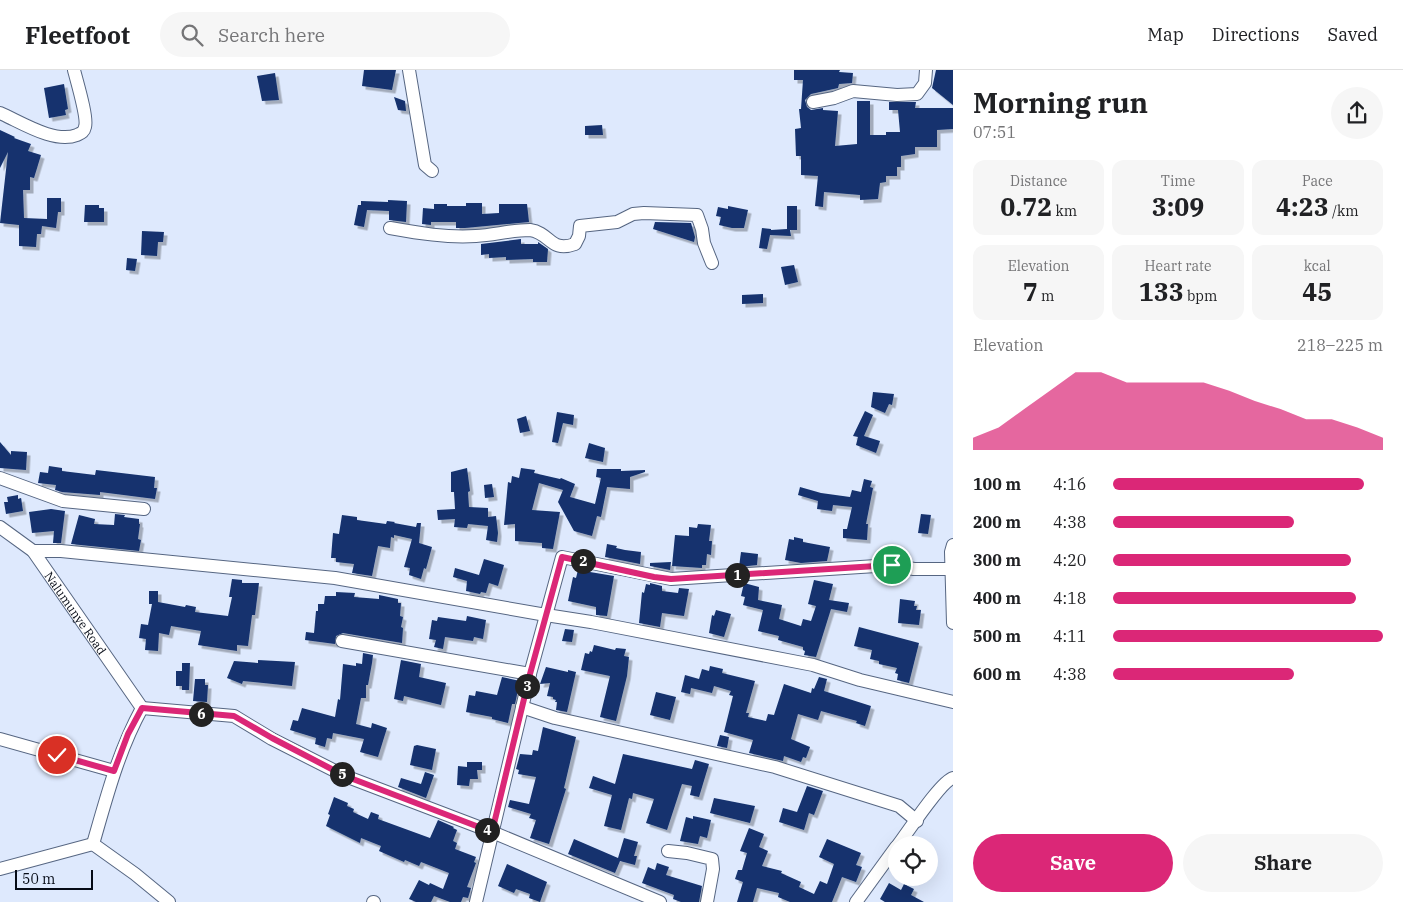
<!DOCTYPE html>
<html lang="en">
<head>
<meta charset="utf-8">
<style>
  body { margin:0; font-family:"IBM Plex Serif",serif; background:#f6f6f6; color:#202124; height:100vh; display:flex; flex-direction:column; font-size:19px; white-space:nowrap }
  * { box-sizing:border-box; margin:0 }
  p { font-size:16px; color:#757577 }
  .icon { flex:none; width:28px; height:28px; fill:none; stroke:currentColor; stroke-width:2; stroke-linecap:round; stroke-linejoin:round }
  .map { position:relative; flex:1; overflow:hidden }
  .sheet { display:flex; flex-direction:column; background:#fff; width:450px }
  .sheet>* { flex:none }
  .fabs { position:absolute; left:888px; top:766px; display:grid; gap:10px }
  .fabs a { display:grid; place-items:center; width:50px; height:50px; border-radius:50%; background:#fff; box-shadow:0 5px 20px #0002; font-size:25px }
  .scale { position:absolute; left:15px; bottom:12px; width:78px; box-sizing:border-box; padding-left:5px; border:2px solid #060b16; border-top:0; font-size:14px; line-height:18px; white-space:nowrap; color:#060b16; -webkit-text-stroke:4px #dee9fd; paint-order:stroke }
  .pin { position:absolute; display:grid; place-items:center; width:42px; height:42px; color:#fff; margin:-21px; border:2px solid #fff; border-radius:50%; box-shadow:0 1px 5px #0007 }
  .km { position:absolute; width:25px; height:25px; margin:-12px; border-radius:50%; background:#222; color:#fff; font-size:14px; line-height:25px; text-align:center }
  .round { display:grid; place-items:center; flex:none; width:52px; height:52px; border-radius:26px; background:#f6f6f6 }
  .overview { display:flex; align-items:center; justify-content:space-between; height:85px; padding:0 20px }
  h1 { font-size:28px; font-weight:700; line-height:38px }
  .figures { display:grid; grid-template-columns:repeat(3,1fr); gap:8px; height:85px; padding:5px 20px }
  .figures div { display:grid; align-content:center; border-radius:12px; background:#f6f6f6; text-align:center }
  .figures b { font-size:25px; font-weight:700 }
  .figures small { font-size:14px; font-weight:400 }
  .figures p { font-size:14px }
  .chart { height:140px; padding:10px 20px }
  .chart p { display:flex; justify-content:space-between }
  .chart svg { width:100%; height:90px; margin-top:5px; fill:#db2777; opacity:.7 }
  .primary-button { display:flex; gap:10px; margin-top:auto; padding:10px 20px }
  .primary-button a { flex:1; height:58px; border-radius:30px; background:#db2777; color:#fff; font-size:20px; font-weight:700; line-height:58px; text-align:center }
  .primary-button a+a { background:#f6f6f6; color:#202124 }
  ul { padding:0 20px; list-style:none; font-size:16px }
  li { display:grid; grid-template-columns:80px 60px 1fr; align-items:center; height:38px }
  li i { height:12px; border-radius:6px; background:#db2777 }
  header { display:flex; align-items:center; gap:30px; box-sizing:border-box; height:70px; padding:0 25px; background:#fff; border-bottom:1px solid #e0e0e0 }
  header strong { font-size:24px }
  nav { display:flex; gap:28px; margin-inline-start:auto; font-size:18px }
  .search { width:350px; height:45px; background:#f6f6f6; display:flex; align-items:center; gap:12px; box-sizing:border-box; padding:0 18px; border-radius:28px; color:#757577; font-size:19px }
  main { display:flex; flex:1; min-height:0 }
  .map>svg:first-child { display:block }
  .building { fill:#14326e; filter:url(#shadow) }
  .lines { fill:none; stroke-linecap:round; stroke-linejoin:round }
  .minor-casing { stroke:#566682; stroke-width:14 }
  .minor { stroke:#fff; stroke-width:12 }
  .route-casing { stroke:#fff; stroke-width:10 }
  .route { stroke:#db2777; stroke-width:6 }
  .labels { text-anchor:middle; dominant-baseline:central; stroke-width:5; stroke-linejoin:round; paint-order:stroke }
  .street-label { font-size:12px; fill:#060b16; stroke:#dee9fd }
</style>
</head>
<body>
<header>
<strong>Fleetfoot</strong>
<div class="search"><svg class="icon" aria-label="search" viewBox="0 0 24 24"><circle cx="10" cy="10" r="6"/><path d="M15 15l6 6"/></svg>Search here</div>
<nav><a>Map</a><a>Directions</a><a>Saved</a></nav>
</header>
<main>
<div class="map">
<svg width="953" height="832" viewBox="0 0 953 832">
  <defs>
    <filter id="shadow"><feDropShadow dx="3.5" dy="3.5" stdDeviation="0" flood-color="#0004"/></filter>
  </defs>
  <rect width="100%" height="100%" fill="#dee9fd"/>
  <g class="building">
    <polygon points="364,0 396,0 392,20 362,16"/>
    <polygon points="794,0 840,0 839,2 853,3 852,13 839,14 838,18 811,24 805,30 807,37 811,40 823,38 823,40 838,41 835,76 857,74 857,31 870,31 870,65 886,65 886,62 900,62 898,40 889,40 889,32 916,32 915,38 953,38 953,59 937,60 937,77 915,77 915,84 901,86 901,97 897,97 897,106 886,106 886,112 880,113 878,129 860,130 860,125 824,122 823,137 815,136 818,106 801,105 801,86 796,86 795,59 801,58 799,39 801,39 803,10 794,10"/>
    <polygon points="936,0 953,0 953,35 932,18"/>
    <polygon points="275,3 279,30 262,31 257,6"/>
    <polygon points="64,14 68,39 65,40 66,45 49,48 44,18"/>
    <polygon points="394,27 405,31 406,41 398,40"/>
    <polygon points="602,55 603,65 585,65 585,56"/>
    <polygon points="0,60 15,67 14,68 31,74 28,81 41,85 34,108 30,107 30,120 23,120 24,148 47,149 47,128 61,128 61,142 58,142 56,158 42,156 41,164 37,164 36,177 19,176 19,155 0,153 8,82 0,98"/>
    <polygon points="388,130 407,131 406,152 389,150 389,141 367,140 364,157 354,155 358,135 361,135 361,131 388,132"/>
    <polygon points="466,133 482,133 482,144 499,143 499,134 527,134 529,152 465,158 456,158 456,152 431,152 431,155 422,154 423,138 434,139 434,134 447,134 447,136 466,136"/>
    <polygon points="85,135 99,135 99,138 104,138 104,152 84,152"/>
    <polygon points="728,136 748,140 744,158 732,158 719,155 721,147 716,146 718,137 728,139"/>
    <polygon points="787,136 797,136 797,160 790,160 791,166 770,165 767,179 759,178 762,158 771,159 771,160 787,159"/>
    <polygon points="655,152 691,153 695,167 694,172 653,159"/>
    <polygon points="142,161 164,162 163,172 158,172 157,186 141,185"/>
    <polygon points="521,169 521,174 538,174 538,172 548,179 547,192 533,192 533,189 506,190 506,187 489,188 489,184 481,185 481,174"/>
    <polygon points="127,188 137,189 135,201 126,200"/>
    <polygon points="794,195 798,212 785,215 781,197"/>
    <polygon points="763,224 763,233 742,234 742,225"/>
    <polygon points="873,322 894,324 892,335 889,334 885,343 871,337"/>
    <polygon points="865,341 873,345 864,366 880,371 876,383 856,375 858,367 853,366"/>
    <polygon points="557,342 574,345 573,355 563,353 558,373 552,372"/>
    <polygon points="526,346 530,361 520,363 517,349"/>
    <polygon points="0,372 11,385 11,381 27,382 26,400 0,398"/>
    <polygon points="589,373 605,378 603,392 585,388"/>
    <polygon points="49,396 62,398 62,401 95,405 96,400 155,407 154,418 157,418 155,429 100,422 100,425 62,422 55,420 56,415 38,413 40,402 48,403"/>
    <polygon points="467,398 470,421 468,422 469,437 488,438 488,447 496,446 498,463 497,472 486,470 488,456 468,454 467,458 454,457 455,449 438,450 437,440 455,439 454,422 451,422 451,402"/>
    <polygon points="521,398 535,400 534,403 560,409 561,408 575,414 570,427 595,434 601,408 596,407 597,399 621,399 621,401 645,400 645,402 630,407 630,419 607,417 601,447 597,446 592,466 574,461 558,432 563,420 539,413 532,440 560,442 553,479 542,478 542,473 515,471 515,454 504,455 508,412 511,413 512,406 519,408"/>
    <polygon points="864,409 872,411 870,417 873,418 866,454 868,454 867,470 843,468 843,459 847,459 852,437 833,435 832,441 817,439 818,431 798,425 800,417 821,423 850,427 852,420 861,422"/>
    <polygon points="492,414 494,427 485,428 484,415"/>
    <polygon points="18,425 18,429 21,428 23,441 6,444 4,432 8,432 7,427"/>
    <polygon points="51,439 65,441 61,473 53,473 54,461 32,463 29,442"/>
    <polygon points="115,444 125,445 124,447 139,449 139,454 140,454 138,469 141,470 139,481 71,474 79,445 95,449 94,454 114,455"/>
    <polygon points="921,444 931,445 928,464 918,463"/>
    <polygon points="342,445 357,447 357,450 386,454 387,451 395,452 394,453 416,457 417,453 421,453 419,473 432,477 426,499 424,498 421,509 409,505 410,498 404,497 412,469 394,465 394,468 391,467 390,478 378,476 372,506 352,503 354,494 336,492 336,488 331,488 333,463 339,464"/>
    <polygon points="698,454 711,455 709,471 712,471 711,485 707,484 706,495 702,495 702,498 672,496 675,465 689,466 689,457 697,458"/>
    <polygon points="794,467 803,469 803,472 830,477 827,491 801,493 785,490 789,469 794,470"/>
    <polygon points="607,474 617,476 616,478 625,480 641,482 640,494 605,487"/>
    <polygon points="741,482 758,484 757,495 739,497"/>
    <polygon points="484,489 504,495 498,516 489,513 486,523 481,522 480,524 466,521 467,511 453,507 455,498 479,505"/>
    <polygon points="671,492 670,500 650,496 650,493"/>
    <polygon points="578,500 614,506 607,546 596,545 596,537 568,531 573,507 576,508"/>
    <polygon points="232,509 242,510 242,513 259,513 255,545 252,545 248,576 237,575 237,581 198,575 201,561 171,556 169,565 159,563 158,581 145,580 146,569 139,568 141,554 148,555 152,534 149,534 149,521 158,521 158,532 185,537 186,535 196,537 195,542 228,546 232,527 229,527"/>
    <polygon points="814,510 833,514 829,530 849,533 847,542 831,539 816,587 804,585 805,581 803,580 803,577 778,570 779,566 758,561 763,540 743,535 745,527 741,526 744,513 759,517 758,530 782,535 779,549 801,556 803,549 811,551 816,536 808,534"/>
    <polygon points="650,513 662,516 662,521 678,523 679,518 689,519 684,546 662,543 660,557 639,553 642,522 644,523 646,514 650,515"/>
    <polygon points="336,522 355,523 354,527 379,529 379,525 398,529 398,533 401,533 400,546 403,547 401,557 403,558 402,573 343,563 336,566 335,574 305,570 306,562 314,563 316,541 318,541 318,534 324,534 325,526 336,526"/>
    <polygon points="900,529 915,531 914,536 917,536 916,540 921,540 919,555 898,553"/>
    <polygon points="716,540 731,544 724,567 709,563 712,545 714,546"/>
    <polygon points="467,546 486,550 483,569 474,567 473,571 445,567 443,579 434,577 436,570 429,569 432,550 437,551 438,547 466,551"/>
    <polygon points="859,557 919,573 909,613 897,610 898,604 895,603 897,598 879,594 879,591 870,589 872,580 854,576"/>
    <polygon points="565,559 574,560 572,572 562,571"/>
    <polygon points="594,575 615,580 616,578 626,579 624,586 629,587 627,606 616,651 600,647 610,606 581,600 585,583 589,584 590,581 592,582"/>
    <polygon points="363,583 373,585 372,593 368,615 366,615 366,628 361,628 356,654 371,658 372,653 387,658 378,687 360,682 364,669 333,663 332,669 327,668 325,677 315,674 316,668 290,660 293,650 298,651 302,638 335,647 338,629 340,630 343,594 356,596 356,593 362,594"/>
    <polygon points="258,590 295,592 292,616 243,611 242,614 227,608 234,591 258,593"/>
    <polygon points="401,590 421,594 419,607 446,613 441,635 404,626 403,631 394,629"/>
    <polygon points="182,593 190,593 189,620 182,620 182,616 176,616 176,601 182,601"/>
    <polygon points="710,596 723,599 722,603 755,611 746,643 749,643 748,647 766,651 768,644 774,645 784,614 811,623 812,618 814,619 819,607 827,609 824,621 871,636 865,656 856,653 857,651 821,641 818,650 798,644 791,669 810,677 806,688 803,687 801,692 784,686 783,691 749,683 753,670 724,662 733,626 729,625 731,621 714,616 712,623 691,618 690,624 681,622 685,605 699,609 702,599 709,601"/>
    <polygon points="546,597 568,602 568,600 576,602 567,642 556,640 557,632 555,632 556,630 553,629 553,627 547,626 550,613 540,614"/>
    <polygon points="502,607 520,611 515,634 512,634 508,653 492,649 492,647 466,642 469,625 475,626 476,621 497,625"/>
    <polygon points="195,609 205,609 205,615 208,615 207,632 193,631"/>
    <polygon points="656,622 676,627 670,650 650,645"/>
    <polygon points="543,657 576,667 564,718 566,719 549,774 530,768 536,750 529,748 531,744 508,737 510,730 529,734 536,707 518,704 519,700 516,699 520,684 532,685 533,680 538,681"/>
    <polygon points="720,665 729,667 727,678 717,676"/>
    <polygon points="417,675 436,679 432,700 410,695 414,676"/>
    <polygon points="623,684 692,699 695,690 709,694 699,727 690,725 692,716 682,714 667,760 646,753 654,729 633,723 632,729 629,728 621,760 604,756 612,725 589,718 593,706 615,714"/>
    <polygon points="467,692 482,692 482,700 477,700 478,709 470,709 469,716 457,715 458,696 467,697"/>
    <polygon points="425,702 434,705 426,728 398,717 401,708 421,714"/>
    <polygon points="807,716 823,721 814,745 809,743 804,760 779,752 783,738 797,742"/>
    <polygon points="334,727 348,733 347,736 354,739 353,742 368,749 371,742 379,745 378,749 430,768 438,750 454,757 453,758 457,760 453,771 457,773 455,779 476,787 474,792 476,793 467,817 471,818 468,828 463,827 461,832 450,832 434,826 431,832 416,832 409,829 419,810 429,815 430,813 443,819 449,803 421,792 419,796 405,790 404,792 379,781 381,776 361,768 360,773 326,756 330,745 328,744"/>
    <polygon points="714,728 755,736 750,753 710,743"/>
    <polygon points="693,746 711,750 707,768 700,766 698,774 680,771 686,747 693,749"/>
    <polygon points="749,758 764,764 759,777 768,781 762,796 782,801 781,803 801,812 799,817 814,824 820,811 827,814 834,794 819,787 827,769 861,783 856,795 862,797 856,812 842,807 832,832 790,832 778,827 779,823 757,818 753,832 737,832 743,812 735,809 738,800 742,800 747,783 740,781"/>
    <polygon points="624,768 638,772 634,786 637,786 635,795 620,791 615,803 568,784 574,769 618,788"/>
    <polygon points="657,793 669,797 666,805 702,816 699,832 681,832 673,829 674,825 642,813 648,797 655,800"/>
    <polygon points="507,794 547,812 540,832 529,828 530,824 516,819 514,823 498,816"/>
    <polygon points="889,813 901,820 904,814 914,819 911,825 924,832 885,832 880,829"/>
  </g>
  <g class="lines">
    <g class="minor-casing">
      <g id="minor">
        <polyline points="409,0 425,95 432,101"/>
        <polyline points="813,32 834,28 853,21 897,25 917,24 925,13 926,0"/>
        <path d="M0 43C21 52 54 74 77 65 81 63 84 62 85 57 88 48 77 12 74 0"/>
        <path d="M390 158C418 163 447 168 476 166 494 165 512 160 530 160 551 163 550 183 575 174L579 166 580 156 617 152 633 144 644 143 697 145 702 159 704 173 712 193"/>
        <polyline points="0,408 63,431 144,439"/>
        <path id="s1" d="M0 457 33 481 142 638"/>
        <polyline points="953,475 951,482 953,553"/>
        <polyline points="33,481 61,481 335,508 546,545 591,552 813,595 860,610 953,632"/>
        <polyline points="342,571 530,604"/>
        <polyline points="522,637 555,648 775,697 899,736 917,751"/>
        <polyline points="142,638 234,646 272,669 345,706 492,762 660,832"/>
        <polyline points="0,669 114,701"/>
        <path d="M93 774C107 726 118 682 142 638"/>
        <path d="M898 775C908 762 941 711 953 708"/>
        <polyline points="668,781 687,783 712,789 713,799 707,832"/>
        <polyline points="0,799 93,774 135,804 169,832"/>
        <polyline points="373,832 374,832"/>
        <polyline points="476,832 530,604 562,487 671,509 892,495 914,499 951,499"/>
        <polyline points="856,832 896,777"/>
      </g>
    </g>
    <use href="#minor" class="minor"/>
  </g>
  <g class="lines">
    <g class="route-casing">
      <polyline id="route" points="57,685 114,701 128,664 142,638 234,646 272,668 345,706 492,762 530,604 562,487 654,507 671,509 892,495"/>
    </g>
    <use href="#route" class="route"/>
  </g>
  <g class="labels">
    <g class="street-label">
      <text stroke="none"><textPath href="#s1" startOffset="116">Nalumunye Road</textPath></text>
    </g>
  </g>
</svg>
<div class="fabs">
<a><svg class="icon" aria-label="locate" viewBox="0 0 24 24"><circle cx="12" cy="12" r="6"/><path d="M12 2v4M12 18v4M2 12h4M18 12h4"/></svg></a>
</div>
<div class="scale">50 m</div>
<div class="pin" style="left:892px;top:495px;background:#1e9e55"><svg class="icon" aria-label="arrive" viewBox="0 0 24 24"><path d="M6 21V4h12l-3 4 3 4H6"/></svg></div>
<div class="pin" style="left:57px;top:685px;background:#d93025"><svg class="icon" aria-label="check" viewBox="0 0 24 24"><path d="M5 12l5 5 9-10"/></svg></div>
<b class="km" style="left:737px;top:505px">1</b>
<b class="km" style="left:583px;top:491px">2</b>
<b class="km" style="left:527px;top:616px">3</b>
<b class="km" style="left:487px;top:760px">4</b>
<b class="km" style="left:342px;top:704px">5</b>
<b class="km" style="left:201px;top:644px">6</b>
</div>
<section class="sheet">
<div class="overview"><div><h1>Morning run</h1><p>07:51</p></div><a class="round"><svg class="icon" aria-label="share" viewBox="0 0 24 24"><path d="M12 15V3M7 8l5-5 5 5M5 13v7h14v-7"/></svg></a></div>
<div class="figures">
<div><p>Distance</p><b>0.72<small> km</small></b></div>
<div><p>Time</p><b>3:09</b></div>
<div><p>Pace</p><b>4:23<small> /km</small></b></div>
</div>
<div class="figures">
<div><p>Elevation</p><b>7<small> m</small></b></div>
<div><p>Heart rate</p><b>133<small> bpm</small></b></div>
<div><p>kcal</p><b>45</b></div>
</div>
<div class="chart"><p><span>Elevation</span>218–225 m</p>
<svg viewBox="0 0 160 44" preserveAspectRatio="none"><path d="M0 44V38L10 33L20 24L30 15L40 6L50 6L60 11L70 11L80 11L90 11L100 15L110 20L120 24L130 29L140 29L150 33L160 38V44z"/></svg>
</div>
<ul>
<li><b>100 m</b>4:16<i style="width:93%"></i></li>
<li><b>200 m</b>4:38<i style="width:67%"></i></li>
<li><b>300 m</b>4:20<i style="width:88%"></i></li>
<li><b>400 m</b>4:18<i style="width:90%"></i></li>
<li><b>500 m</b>4:11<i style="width:100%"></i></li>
<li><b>600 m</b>4:38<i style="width:67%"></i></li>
</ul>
<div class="primary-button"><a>Save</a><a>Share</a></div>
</section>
</main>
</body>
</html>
